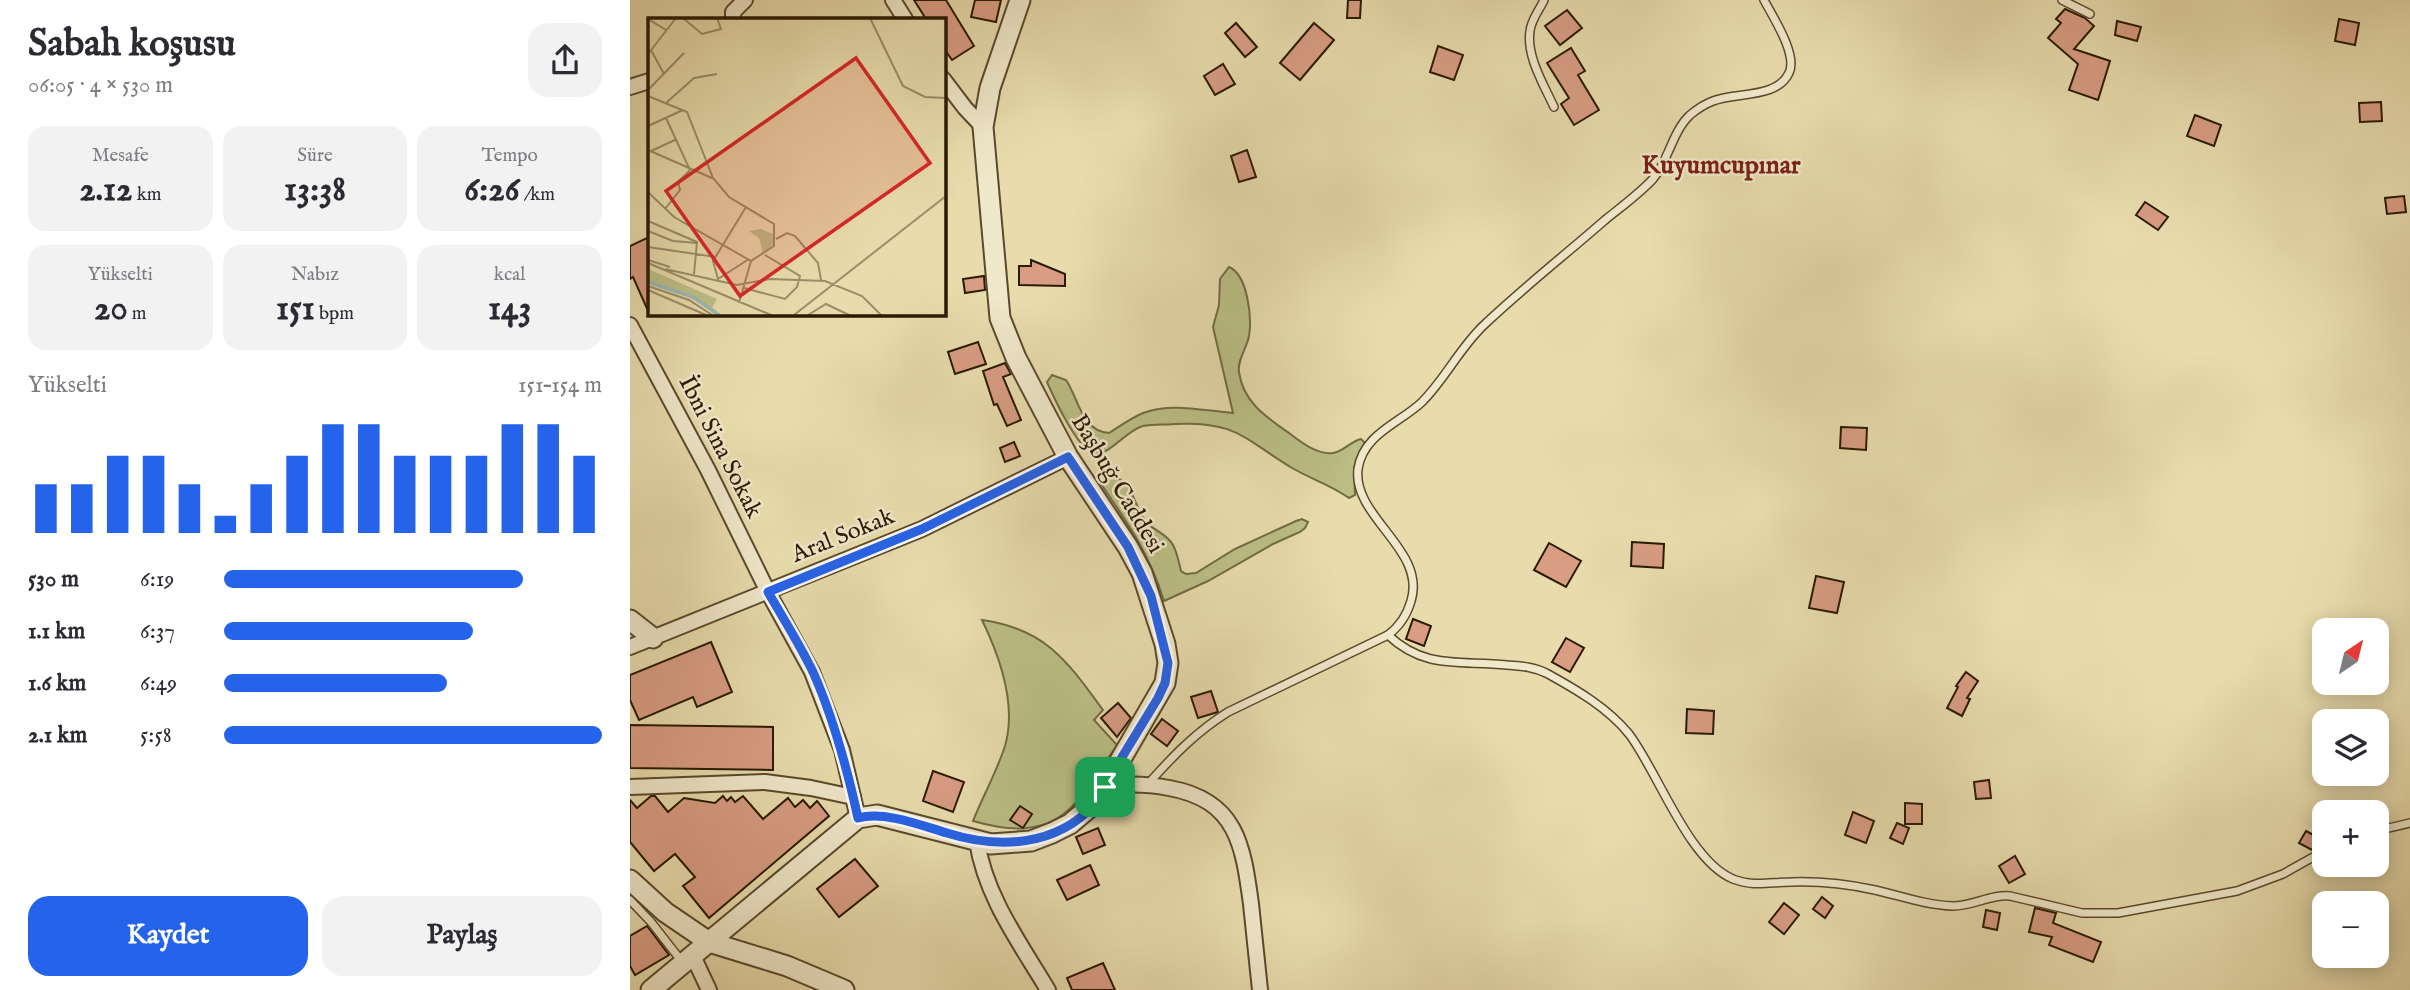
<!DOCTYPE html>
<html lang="tr">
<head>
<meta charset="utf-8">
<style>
  body { margin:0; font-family:"IM FELL English",serif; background:#f2f2f3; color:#2b2b33; height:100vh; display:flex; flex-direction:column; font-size:26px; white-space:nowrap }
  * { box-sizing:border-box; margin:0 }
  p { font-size:23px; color:#7c7c81 }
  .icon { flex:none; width:38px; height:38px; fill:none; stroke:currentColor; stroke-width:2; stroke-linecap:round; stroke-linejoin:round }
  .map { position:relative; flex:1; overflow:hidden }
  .side { display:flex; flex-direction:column; background:#fff; width:630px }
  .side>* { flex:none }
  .needle { width:46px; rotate:35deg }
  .fabs { position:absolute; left:1682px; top:618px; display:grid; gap:14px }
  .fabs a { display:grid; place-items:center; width:77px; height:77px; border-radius:14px; background:#fff; box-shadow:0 4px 18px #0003; font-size:35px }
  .pin { position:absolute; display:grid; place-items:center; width:60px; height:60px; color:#fff; margin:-30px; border-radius:14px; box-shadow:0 4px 10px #0006 }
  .round { display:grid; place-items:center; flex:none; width:74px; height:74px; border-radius:21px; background:#f2f2f3 }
  .head { display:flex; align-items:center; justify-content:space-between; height:119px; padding:0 28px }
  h1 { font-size:38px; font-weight:700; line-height:52px }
  .metrics { display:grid; grid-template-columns:repeat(3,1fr); gap:10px; height:119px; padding:7px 28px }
  .metrics div { display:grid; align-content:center; border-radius:18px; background:#f2f2f3; text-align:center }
  .metrics b { font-size:35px; font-weight:700 }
  .metrics small { font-size:19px; font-weight:400 }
  .metrics p { font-size:19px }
  .chart { height:196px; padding:14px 28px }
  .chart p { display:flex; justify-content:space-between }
  .chart svg { width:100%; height:126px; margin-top:7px; stroke:#2563eb; stroke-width:6 }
  .button { display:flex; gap:14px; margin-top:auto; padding:14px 28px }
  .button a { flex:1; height:80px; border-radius:21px; background:#2563eb; color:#fff; font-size:28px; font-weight:700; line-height:80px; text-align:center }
  .button a+a { background:#f2f2f3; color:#2b2b33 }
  ul { padding:0 28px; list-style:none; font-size:23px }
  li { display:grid; grid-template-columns:112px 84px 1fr; align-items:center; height:52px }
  li i { height:18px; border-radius:9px; background:#2563eb }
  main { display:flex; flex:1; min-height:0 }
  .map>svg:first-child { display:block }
  .green { fill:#bbbf86; stroke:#726c44; stroke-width:2 }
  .building { fill:#d89d83; stroke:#2a1a02; stroke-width:2 }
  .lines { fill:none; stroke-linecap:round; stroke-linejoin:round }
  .service-casing { stroke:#5a4a2d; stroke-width:10 }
  .minor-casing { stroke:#5a4a2d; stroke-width:18 }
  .tertiary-casing { stroke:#5a4a2d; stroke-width:23 }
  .service { stroke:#f0e8ca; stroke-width:7 }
  .minor { stroke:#f0e8ca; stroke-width:14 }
  .tertiary { stroke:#f0e8ca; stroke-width:19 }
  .route-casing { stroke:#fff; stroke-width:14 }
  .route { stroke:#2563eb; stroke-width:9 }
  .labels { text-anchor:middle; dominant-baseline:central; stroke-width:5; stroke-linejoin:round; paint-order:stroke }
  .street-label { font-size:24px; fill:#2a1a02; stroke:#f0e8ca }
  .neighbourhood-label { font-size:26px; font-weight:bold; fill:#7a1f14; stroke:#f0e8ca }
  .inset-river { fill:none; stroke:#9cb9b6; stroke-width:3.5 }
  .inset-road { fill:none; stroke:#9c8e69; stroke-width:2 }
  .view { fill:#d62828; fill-opacity:0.15; stroke:#d62828; stroke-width:3.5 }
  .inset-edge { fill:none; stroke:#2a1a02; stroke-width:3.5 }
</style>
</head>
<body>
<main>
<section class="side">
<div class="head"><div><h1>Sabah koşusu</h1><p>06:05 · 4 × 530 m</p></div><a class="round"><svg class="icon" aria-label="share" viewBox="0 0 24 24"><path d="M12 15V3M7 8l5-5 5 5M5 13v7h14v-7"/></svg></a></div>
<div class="metrics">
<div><p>Mesafe</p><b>2.12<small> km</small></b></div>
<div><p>Süre</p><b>13:38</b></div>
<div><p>Tempo</p><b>6:26<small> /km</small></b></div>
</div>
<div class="metrics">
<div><p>Yükselti</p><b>20<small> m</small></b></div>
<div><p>Nabız</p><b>151<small> bpm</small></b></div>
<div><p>kcal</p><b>143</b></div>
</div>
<div class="chart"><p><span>Yükselti</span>151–154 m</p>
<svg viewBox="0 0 160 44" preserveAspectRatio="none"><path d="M5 44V27M15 44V27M25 44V17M35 44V17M45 44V27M55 44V38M65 44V27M75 44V17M85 44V6M95 44V6M105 44V17M115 44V17M125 44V17M135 44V6M145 44V6M155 44V17"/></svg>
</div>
<ul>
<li><b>530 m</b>6:19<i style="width:79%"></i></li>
<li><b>1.1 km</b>6:37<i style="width:66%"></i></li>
<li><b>1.6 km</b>6:49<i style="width:59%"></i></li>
<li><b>2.1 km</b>5:58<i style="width:100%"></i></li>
</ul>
<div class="button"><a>Kaydet</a><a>Paylaş</a></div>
</section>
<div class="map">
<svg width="1780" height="990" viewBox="0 0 1780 990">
  <rect width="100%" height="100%" fill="#e8dcad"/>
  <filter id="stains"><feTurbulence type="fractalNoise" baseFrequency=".00286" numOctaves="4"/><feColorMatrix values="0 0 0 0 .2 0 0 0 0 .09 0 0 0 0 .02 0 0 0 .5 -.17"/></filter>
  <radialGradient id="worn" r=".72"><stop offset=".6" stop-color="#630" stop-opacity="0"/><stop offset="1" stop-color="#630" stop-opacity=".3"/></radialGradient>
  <g class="green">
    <path d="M599 267C618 275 622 318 619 336 617 348 607 360 609 372 613 402 636 417 659 433 671 442 687 455 703 453 713 452 721 441 731 439L735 443 724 468 725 495 719 498C701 485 681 479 662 468 614 439 607 421 545 424 535 425 523 424 513 426 496 430 478 458 463 453 447 448 424 398 417 382L422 375 436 380C449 399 451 431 479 433 490 426 501 418 513 413 542 402 574 411 603 413L583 327 589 305 590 279Z"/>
    <path d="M478 475C506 480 502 507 518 524 526 531 538 535 543 545 547 552 549 563 551 571L556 574 566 573 605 549 666 521 672 519 678 522 675 528 670 532 643 544 578 581 534 601C519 553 497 522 469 481Z"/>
    <path d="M352 620C416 629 437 661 473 710L464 720 487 745C445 809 427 845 343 821 353 796 367 771 375 746 387 705 370 657 352 620Z"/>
  </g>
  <g class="building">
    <polygon points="284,0 316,0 344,46 322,60 313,47 313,19 296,19"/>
    <polygon points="345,0 371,0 366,22 341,17"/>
    <polygon points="718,0 731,0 730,18 717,18"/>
    <polygon points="1435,9 1455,18 1464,26 1444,49 1480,61 1468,100 1439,90 1448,64 1418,38 1431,23 1426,19"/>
    <polygon points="937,10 952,28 930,45 915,26"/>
    <polygon points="1709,19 1729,23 1725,45 1705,41"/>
    <polygon points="1487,21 1511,27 1507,41 1485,35"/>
    <polygon points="606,23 627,47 615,57 595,33"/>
    <polygon points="684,23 704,40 670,80 650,63"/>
    <polygon points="808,46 833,55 824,80 800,72"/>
    <polygon points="941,48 955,71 948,75 969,110 944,125 931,104 939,98 917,63"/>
    <polygon points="593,64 605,84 585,95 574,76"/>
    <polygon points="1751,102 1752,121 1730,122 1729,103"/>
    <polygon points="1565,115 1591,125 1584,146 1557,136"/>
    <polygon points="617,150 626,177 609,182 601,156"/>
    <polygon points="1774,196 1776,212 1757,214 1755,198"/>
    <polygon points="1515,202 1538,217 1528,230 1506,215"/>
    <polygon points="19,237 19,313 3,277 0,279 0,246"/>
    <polygon points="401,260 435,274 435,286 389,285 389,266 401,266"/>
    <polygon points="354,276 355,290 335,293 333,279"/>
    <polygon points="348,342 356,364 325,374 318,352"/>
    <polygon points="375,363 381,374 373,377 391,420 377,426 367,404 364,405 353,371"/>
    <polygon points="1211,427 1237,428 1236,450 1210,448"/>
    <polygon points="384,442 390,456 375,462 370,448"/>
    <polygon points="1002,542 1034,544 1033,568 1001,566"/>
    <polygon points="919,543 951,561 936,587 904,570"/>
    <polygon points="1186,576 1214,582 1207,613 1179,608"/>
    <polygon points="783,619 801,626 794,646 776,639"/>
    <polygon points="936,638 954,648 940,672 922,662"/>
    <polygon points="81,642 102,692 67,707 63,697 9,720 0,700 0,675"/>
    <polygon points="1336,672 1348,681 1337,698 1340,699 1332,716 1317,708 1328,687 1326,686"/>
    <polygon points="581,691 588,712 568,718 561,697"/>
    <polygon points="488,703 501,718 487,737 471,718"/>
    <polygon points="1057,709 1084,711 1083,734 1056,733"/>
    <polygon points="532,719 548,731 537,746 521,734"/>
    <polygon points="0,725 143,727 143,770 0,768"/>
    <polygon points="303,771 334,782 323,812 293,801"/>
    <polygon points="1359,780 1361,798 1346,799 1344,782"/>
    <polygon points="21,796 25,796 38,812 54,798 85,803 93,796 97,801 101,797 105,802 113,796 133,819 158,798 165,807 173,800 180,808 187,801 199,816 79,918 53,886 65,877 45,854 24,871 0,842 0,800 7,808"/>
    <polygon points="1275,803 1292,804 1292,824 1275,824"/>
    <polygon points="390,806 402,814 393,828 380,820"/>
    <polygon points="1223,812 1244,821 1236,843 1215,835"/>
    <polygon points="1267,823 1279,828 1273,844 1260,838"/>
    <polygon points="468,828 475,845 453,854 446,837"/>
    <polygon points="1676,831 1689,838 1682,850 1669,843"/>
    <polygon points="1385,856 1395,874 1379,883 1369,866"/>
    <polygon points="225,859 248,886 209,917 187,889"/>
    <polygon points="460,865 469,885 437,900 427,880"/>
    <polygon points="1192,897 1203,906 1195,918 1183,909"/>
    <polygon points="1154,903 1169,915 1154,934 1139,922"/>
    <polygon points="1405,908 1426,913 1423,923 1471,942 1463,962 1419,945 1422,937 1399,932"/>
    <polygon points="1356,910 1370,913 1367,930 1353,927"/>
    <polygon points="17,926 39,955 5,975 0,966 0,936"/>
    <polygon points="473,963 485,990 442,990 437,978"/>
  </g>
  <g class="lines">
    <g class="service-casing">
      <g id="service">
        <path d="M914 0C910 9 901 20 900 31 896 56 914 85 924 107"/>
        <polyline points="1432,0 1460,14"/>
        <path d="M758 635C795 670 830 660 877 665 892 666 905 667 918 674 947 690 978 708 999 734 1028 772 1058 860 1103 879 1123 887 1141 882 1161 882 1189 881 1217 884 1245 890 1271 896 1296 905 1323 906 1343 906 1361 894 1380 896L1452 913H1488L1607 891 1653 874 1694 851"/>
        <path d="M518 784C543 756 566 732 598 712L758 635C770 626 777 615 781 601 797 550 722 517 728 469 733 434 770 423 792 402 816 378 830 347 855 324 893 288 935 255 975 220 991 207 1009 194 1023 179 1039 160 1042 132 1060 115 1066 110 1075 104 1083 101 1105 92 1147 99 1159 73 1168 55 1143 17 1134 0"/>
        <polyline points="1746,831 1780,823"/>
        <polyline points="0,900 21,922 53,963"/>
      </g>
    </g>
    <g class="minor-casing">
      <g id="minor">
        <polyline points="263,0 275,19"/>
        <polyline points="103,19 103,12 115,0"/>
        <polyline points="313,79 335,108 353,127"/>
        <polyline points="0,87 19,81"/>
        <polyline points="0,325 78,470 138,592 182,672 212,750 228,818"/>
        <polyline points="0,647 292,529 438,457"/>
        <polyline points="0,787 135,782 181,788 223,797"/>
        <path d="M475 787C497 783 517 784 539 788 607 800 613 845 621 904 624 933 627 961 630 990"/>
        <path d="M347 841C355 896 390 943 418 990"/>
        <polyline points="63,956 79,990"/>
      </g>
    </g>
    <g class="tertiary-casing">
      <g id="tertiary">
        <polyline points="0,620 23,638"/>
        <polyline points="0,880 35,912 79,942 157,966 214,990"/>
        <polyline points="21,990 228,818 247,815 361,844 401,841 422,833 440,824 466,802 535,683 538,663 535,644 512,573 498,547 438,457 386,358 370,318 353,127 360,88 390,0"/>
      </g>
    </g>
    <use href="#service" class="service"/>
    <use href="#minor" class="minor"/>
    <use href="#tertiary" class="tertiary"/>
  </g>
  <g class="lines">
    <g class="route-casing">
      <path id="route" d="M438 457 498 547 521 596 538 663 535 683 528 698C514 721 500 744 486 767 480 779 474 794 465 804 426 847 368 849 317 833 290 825 255 811 228 818 217 768 204 719 183 672 170 645 153 618 138 592L292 529Z"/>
    </g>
    <use href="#route" class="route"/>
  </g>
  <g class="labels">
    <g class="street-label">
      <text transform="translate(90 447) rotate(63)">İbni Sina Sokak</text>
      <text transform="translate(487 484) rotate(59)">Başbuğ Caddesi</text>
      <text transform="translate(213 536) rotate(-22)">Aral Sokak</text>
    </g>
    <g class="neighbourhood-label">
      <text x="1091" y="165">Kuyumcupınar</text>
    </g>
  </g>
  <g transform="translate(18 18)">
    <rect width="298" height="298" fill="#e8dcad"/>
    <path d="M113 211 125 216V227L115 235 111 220 101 213ZM0 251 69 281 64 290 74 297 43 280 0 266Z" fill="#bbbf86"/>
    <path class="inset-river" d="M0 264 45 279 71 297"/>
    <path class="inset-road" d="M35 0 54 16 73 11 69 0M222 0 255 68 277 79 298 80M0 1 18 12M3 32 16 56M0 36 28 0M0 72 36 35M0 78 39 94 65 160 81 179 126 206V228L103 243 91 285M18 85 46 60 69 56M0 108 35 92M0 132 64 160M1 134 29 121M0 174 26 199 103 243M98 189 65 243 70 261 101 241M17 191 32 172 30 164 42 152 18 100M0 203 49 224 46 256M0 213 25 223 49 225M128 221 139 215 147 218 170 245 173 262M0 229 68 239M0 242 22 249M0 245 123 297M17 251 89 267 122 261 177 263 214 278 233 297M0 268 41 282 64 297M96 270 137 281 149 269 152 258 117 237M0 272 58 297M146 297 298 178M160 297 178 286 201 297"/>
    <path class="view" d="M208 40 282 145 92 278 18 173Z"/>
    <rect width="298" height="298" class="inset-edge"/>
  </g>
  <rect width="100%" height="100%" filter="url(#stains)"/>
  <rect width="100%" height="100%" fill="url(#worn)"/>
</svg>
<div class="fabs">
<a><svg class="needle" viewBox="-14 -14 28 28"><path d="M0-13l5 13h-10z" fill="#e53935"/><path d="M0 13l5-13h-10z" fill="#7c7c81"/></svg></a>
<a><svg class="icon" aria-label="layers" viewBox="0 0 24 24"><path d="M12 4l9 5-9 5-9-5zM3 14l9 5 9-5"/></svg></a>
<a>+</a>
<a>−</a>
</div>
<div class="pin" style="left:475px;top:787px;background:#1e9e55"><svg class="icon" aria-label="arrive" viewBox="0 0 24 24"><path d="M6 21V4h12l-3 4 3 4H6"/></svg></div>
</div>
</main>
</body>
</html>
